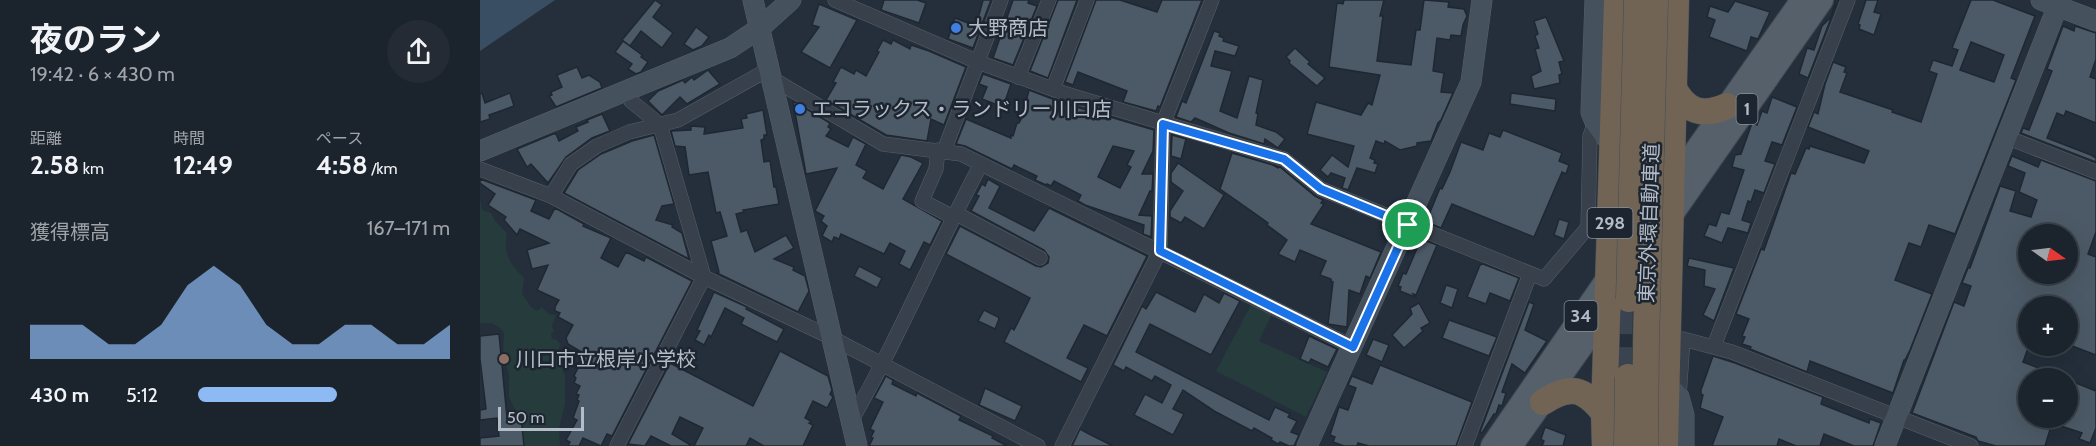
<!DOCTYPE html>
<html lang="ja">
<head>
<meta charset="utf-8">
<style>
  body { margin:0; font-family:Cabin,"Noto Sans JP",sans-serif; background:#242b34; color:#f1f3f6; height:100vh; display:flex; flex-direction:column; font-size:22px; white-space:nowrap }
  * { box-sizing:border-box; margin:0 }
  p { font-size:20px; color:#a0a4a9 }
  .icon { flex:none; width:33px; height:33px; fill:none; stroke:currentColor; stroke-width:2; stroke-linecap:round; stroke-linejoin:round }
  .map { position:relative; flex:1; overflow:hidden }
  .sheet { display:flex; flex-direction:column; background:#1b232c; width:480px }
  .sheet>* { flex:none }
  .needle { width:39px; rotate:104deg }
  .controls { position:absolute; left:1538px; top:224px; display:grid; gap:12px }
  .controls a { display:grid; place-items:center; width:60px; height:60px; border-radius:50%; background:#1b232c; box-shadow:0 6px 24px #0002,0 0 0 2px #394048; font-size:30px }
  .scale { position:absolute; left:18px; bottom:15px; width:86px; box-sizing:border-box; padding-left:6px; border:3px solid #b3bcc7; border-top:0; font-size:16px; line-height:21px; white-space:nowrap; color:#b3bcc7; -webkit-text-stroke:4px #1d2630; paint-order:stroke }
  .pin { position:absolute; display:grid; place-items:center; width:51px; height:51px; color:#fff; margin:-26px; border:3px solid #fff; border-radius:50%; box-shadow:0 2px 6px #0007 }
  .round { display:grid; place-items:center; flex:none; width:63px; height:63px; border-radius:32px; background:#242b34 }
  .head { display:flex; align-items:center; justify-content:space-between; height:102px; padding:0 30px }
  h1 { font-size:33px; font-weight:700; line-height:45px }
  .figures { display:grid; grid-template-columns:repeat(3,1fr); gap:9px; height:102px; padding:6px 30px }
  .figures div { display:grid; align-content:center }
  .figures b { font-size:26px; font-weight:700 }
  .figures small { font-size:16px; font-weight:400 }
  .figures p { font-size:16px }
  .chart { height:168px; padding:12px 30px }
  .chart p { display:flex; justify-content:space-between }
  .chart svg { width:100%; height:108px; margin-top:6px; fill:#8dbaf2; opacity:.7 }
  ul { padding:0 30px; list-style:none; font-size:20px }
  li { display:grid; grid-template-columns:96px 72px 1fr; align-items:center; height:45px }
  li i { height:15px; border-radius:8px; background:#8dbaf2 }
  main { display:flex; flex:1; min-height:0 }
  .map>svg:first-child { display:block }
  .green { fill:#263b3c }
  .water { fill:#3a4e63 }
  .building { fill:#4c5a67; stroke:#1f2832; stroke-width:1.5; fill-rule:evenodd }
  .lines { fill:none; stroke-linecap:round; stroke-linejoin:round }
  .highway-tunnel { stroke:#394450; stroke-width:26; stroke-dasharray:26 13; stroke-linecap:butt }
  .street-casing { stroke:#565f69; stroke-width:15 }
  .secondary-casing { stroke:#565f69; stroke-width:21 }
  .primary-casing { stroke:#414a54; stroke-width:24 }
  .highway-casing { stroke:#434c56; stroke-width:27 }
  .street { stroke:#38414b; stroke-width:14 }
  .secondary { stroke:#46515e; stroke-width:20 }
  .primary { stroke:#56606b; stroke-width:22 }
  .highway { stroke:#716455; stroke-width:26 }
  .highway-bridge-casing { stroke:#434c56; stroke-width:27; stroke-linecap:butt }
  .highway-bridge { stroke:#716455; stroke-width:26 }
  .route-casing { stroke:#fff; stroke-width:12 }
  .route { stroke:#1a73e8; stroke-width:8 }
  .shop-dot { fill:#3f7fe0; stroke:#1d2630; stroke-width:2 }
  .education-dot { fill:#8d6e63; stroke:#1d2630; stroke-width:2 }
  .labels { text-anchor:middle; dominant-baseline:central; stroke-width:5; stroke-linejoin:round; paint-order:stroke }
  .shield { fill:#1d2630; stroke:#868f9a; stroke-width:1.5 }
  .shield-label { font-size:18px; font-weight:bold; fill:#b3bcc7 }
  .poi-label { font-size:20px; fill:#b3bcc7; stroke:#1d2630; text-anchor:start }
  .street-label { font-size:20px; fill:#b3bcc7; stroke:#1d2630 }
</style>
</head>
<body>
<main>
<section class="sheet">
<div class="head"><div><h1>夜のラン</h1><p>19:42 · 6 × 430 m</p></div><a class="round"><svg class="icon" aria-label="share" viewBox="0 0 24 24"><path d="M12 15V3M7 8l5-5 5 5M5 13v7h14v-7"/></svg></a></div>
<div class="figures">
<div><p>距離</p><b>2.58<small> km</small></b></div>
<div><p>時間</p><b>12:49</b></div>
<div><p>ペース</p><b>4:58<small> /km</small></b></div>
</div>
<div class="chart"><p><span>獲得標高</span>167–171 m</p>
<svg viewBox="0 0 160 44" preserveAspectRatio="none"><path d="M0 44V30L10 30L20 30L30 38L40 38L50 30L60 14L70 6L80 14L90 30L100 38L110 38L120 30L130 30L140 38L150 38L160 30V44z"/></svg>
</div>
<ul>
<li><b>430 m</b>5:12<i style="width:55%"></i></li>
</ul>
</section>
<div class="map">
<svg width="1616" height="446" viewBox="0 0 1616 446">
  <rect width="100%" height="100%" fill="#242f3b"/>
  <g class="green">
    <path d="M0 198 2 210 11 213 15 221 27 233C23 254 29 263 44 278L42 294 51 307 57 311 62 307 69 314 76 315 72 326 74 331 71 334 72 339 77 340 80 344 78 355 85 376V404L79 428 80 446H41L40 428 43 419 34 408 29 397V376L23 349 24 333 19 327 11 323H0Z"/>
    <polygon points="773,301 793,312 779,341 847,372 826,417 736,371"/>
  </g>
  <polygon class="water" points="0,0 75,0 0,51"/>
  <g class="building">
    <polygon points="175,0 182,5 173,17 193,33 182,48 161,31 150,46 142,40"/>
    <polygon points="404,0 437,0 446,3 439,23 401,10"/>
    <polygon points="503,0 511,0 493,48 468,39 475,18 496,26"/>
    <polygon points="533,0 549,0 548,3 557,6 533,65 513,58"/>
    <polygon points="578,0 597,0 568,78 550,71"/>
    <polygon points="616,0 640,0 677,12 682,0 722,0 680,107 678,106 676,111 643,102 647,91 598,72 593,85 585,82"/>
    <polygon points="864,0 904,0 900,16 903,16 897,61 931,65 936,30 940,30 944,0 969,2 968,7 984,9 987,16 983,25 981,36 971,35 970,40 957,38 953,71 964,73 961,92 973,93 961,120 958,123 951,141 937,143 937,146 920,150 905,141 904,144 896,141 890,158 895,160 894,163 898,164 895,173 877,168 868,190 862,188 865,178 851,173 848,177 840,170 852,155 868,167 874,146 827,134 836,102 881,115 888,103 892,105 900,75 849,67 857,3 863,4"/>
    <polygon points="1356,0 1358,0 1328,78 1319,74 1327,48 1334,50 1342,26 1351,17"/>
    <polygon points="1386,0 1398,0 1394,12 1401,14 1394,35 1379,29 1380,25 1378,24"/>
    <path d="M1491 0H1513L1555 16 1531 78 1536 80 1475 234 1449 225 1441 247 1429 243 1415 280 1452 294 1430 350 1425 360H1424L1413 393 1330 361 1327 372 1270 349 1271 347 1262 344 1265 337 1262 336 1269 319 1256 314 1281 249 1284 250 1311 173 1315 174 1326 148 1329 149 1330 146 1384 163 1389 151 1328 127 1334 112 1338 114 1345 84 1353 62 1366 67 1364 72 1367 73 1360 92 1413 110 1412 112 1441 122 1457 74 1449 71 1453 60 1472 66 1478 50 1472 48ZM1491 42 1524 55 1514 82 1480 70Z"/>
    <polygon points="1255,1 1290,12 1278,39 1271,37 1267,51 1229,37 1235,20 1227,17 1230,6 1248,12"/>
    <polygon points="339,4 377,20 350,68 321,52 339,27 332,25"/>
    <polygon points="1066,17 1084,61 1079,62 1082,74 1079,75 1080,83 1054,89 1051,76 1061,71 1055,49 1059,48 1055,36 1058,34 1054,21"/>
    <polygon points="1583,26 1594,31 1595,26 1616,33 1616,59 1610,77 1616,79 1616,123 1586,111 1584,116 1577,113 1567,138 1611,155 1616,158 1616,162 1541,133 1543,128 1549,130 1572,71 1567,69"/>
    <polygon points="216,27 229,37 222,46 213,50 204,44"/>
    <polygon points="734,31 740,33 739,36 744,38 743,41 759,46 755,56 735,51 731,66 752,71 740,111 757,118 769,76 783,80 776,113 778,114 776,125 796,132 805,139 798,148 785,139 784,144 749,133 715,118 711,122 696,117 702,101 706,103"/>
    <polygon points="403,40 411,44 413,40 430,49 431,45 449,51 486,67 464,125 451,119 447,141 406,135 346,100 356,83 353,82 361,67 374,74 376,70 386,76 399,52 397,51"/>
    <polygon points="143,41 162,55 161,57 168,62 161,72 156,74 148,69 152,64 135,52"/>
    <polygon points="815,48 830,62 828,64 845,78 837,86 809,63 810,61 806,57"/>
    <polygon points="97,67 102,78 109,75 120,82 122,88 76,107 69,96 72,95 71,92 82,87 77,75"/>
    <polygon points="228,70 240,84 207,104 200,97 182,115 168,101 178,91 203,80 205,83 212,77 214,80"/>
    <polygon points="503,74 531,84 523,107 502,99 507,87 499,84"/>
    <path d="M549 90 583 103 674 130 673 151 662 174H673L672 191H670L659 215 672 216 671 237 663 234 664 225 605 205 598 201 601 195 574 181 571 186 567 184 566 185 555 180 557 176 534 165 532 169 485 146 476 144 486 119 531 138V135L533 136 537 123H539L542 117ZM633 146 654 151 647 165 651 167 640 188 618 177Z"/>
    <polygon points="2,93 5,103 30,93 34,106 9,115 10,119 0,122 0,94"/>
    <polygon points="1031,93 1076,99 1075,111 1030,104"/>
    <polygon points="1292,97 1317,107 1302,145 1292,142 1285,161 1295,164 1284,193 1275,190 1271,202 1268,201 1262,220 1271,223 1268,233 1248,228 1242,243 1224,236 1229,224 1236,226 1241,212 1249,214 1264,170 1252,167 1255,155 1261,154 1272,123 1277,125 1282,111 1287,113"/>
    <polygon points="313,101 350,123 348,127 351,129 346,136 368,147 373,137 386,144 376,165 387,171 383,178 403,189 421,155 431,157 443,163 423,199 462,221 450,245 444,242 430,270 419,264 425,251 410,243 404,254 361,234 359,239 354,237 352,242 342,236 347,226 341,221 344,216 335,211 357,168 326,174"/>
    <polygon points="283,110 287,135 284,135 284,139 281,140 284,162 290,161 294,187 296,187 299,204 263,210 264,212 256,214 261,232 267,230 275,252 306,235 314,248 294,259 314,267 313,270 325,276 329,291 318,312 237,273 239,272 231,241 247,236 240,212 236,213 228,172 209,175 205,147 195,146 191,131 211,130 211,126 225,127 224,134 263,128 261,119 267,118 266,114"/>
    <polygon points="122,114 130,131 112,138 86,157 68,183 51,164 47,167 37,149 73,134 76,134 79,141 98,131 96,127 108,122 107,120"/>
    <polygon points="1023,130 1082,153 1079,161 1089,165 1086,174 1082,172 1054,237 972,204 961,228 946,222 960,188 962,189 970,172 981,142 1003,150 1009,133 1020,137"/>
    <polygon points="174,135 194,204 182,206 176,220 193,225 192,227 202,233 209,259 84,193 98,170 121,154 152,141"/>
    <polygon points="692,135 706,139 701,159 691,156"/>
    <polygon points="752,153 793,165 798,168 800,167 835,196 843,200 841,203 844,204 831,224 901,252 890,278 886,276 880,294 869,290 867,327 848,324 853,282 851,281 851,279 840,275 846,261 820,250 815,262 798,254 807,240 787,225 788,223 777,215 740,189"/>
    <path d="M1532 156 1558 167 1561 160 1616 181V232L1608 254 1616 257V355L1587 344V314L1590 306H1548V348L1543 362 1582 377 1548 378V417H1587V392L1591 381 1616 391V428L1610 443 1599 439 1602 433 1572 423 1565 446H1516L1498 441 1496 437 1432 413 1474 302 1484 306 1491 286 1482 283 1488 268H1490L1520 186 1536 191 1530 211 1551 217 1557 200 1539 192 1545 173 1528 166ZM1548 234H1587V273H1548Z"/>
    <polygon points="698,163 744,195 724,229 705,217 701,223 690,217 690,211 703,191 691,182 691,173"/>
    <polygon points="0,179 56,200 51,211 69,219 75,208 104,224 103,226 131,238 121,258 138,267 146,252 164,261 166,257 212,281 132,436 127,434 121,446 103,438 99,446 88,446 90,442 86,440 97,420 93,418 99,401 97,400 99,395 96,394 100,386 94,383 96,378 94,376 105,354 88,344 86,338 93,325 78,317 80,313 75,311 75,307 79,300 57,290 68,265 52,269 47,250 69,243 40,229 37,235 24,220 26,217 8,205 15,194 0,183"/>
    <polygon points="508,179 520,186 509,208 554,231 569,208 667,256 627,336 604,325 587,358 608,368 601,382 524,342 531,328 534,330 550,298 466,254 480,226 556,266 561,267 568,263 569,257 564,250 491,211 499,196 496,195 502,184 505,186"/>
    <polygon points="1079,219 1089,222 1084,239 1074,235"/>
    <polygon points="941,239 957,245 936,295 933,294 935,297 920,291 921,287 918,286 923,273 926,274"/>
    <polygon points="1209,258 1254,268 1234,321 1223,315 1235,289 1224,286 1225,270 1207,266"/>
    <polygon points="1003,264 1039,278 1030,301 1010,293 1006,304 987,297 1000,265"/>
    <polygon points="379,266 402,278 397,288 374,276"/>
    <polygon points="966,285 978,289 972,308 960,303"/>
    <polygon points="234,292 267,307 266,309 304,329 297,342 261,324 264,318 245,308 231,337 229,335 224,345 215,340 220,331 217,330"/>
    <polygon points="676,292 715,312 724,294 739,303 744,293 760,301 731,355 670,324 656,352 789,420 795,407 810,414 808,417 817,421 811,432 819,435 814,446 809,446 800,442 798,444 791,440 792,438 774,428 772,431 736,412 703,390 693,409 704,414 693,435 654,415 665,394 682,403 691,385 675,376 672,381 646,367 644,371 633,365 662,306 666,309"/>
    <polygon points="1049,302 1054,304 1045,330 1067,341 1045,373 1032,364 1022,392 1026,393 1022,406 1019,405 1016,414 1014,414 1002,433 1000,432"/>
    <polygon points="939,303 950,323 941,328 943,331 924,348 912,335 932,314 930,308"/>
    <polygon points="504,310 518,317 519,319 515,329 498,321"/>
    <polygon points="969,320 1017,337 1009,356 962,338"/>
    <polygon points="19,334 27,418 41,417 44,446 0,446 0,438 19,436 17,418 0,420 0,410 6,409 0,359 0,336"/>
    <polygon points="829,336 857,349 848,367 831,359 829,363 820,359"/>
    <polygon points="893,339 909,345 902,362 886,355"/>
    <polygon points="300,351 348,376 352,390 350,394 353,397 347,408 333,401 325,418 331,421 329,423 333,425 323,446 284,446 270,438 266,446 214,446 223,428 200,417 192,434 212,446 191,446 171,436 165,446 148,444 190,363 273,406"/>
    <polygon points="1233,356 1255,363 1343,397 1341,404 1389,423 1390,419 1401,423 1393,446 1374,446 1344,434 1340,446 1316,446 1299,439 1297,446 1232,446 1243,417 1220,408 1223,395 1221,394 1221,390"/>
    <polygon points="900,365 992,402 976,446 889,446 878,443 877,446 864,446 853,442 855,437 850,435 859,407 868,410 876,388 868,385 872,376 892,384"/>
    <polygon points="406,376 413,380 412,384 436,396 437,393 481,416 479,420 513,436 512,438 527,446 389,446 393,438 391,437 394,431 390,429 403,402 394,398"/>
    <polygon points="505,388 542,406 535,421 499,405"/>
    <polygon points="1065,427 1086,435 1083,446 1062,446 1064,441 1061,439"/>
    <polygon points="600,429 609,434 633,446 592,446"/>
  </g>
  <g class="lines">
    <polyline class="highway-tunnel" points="1139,373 1140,298"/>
    <g class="street-casing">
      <g id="street">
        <polyline points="355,0 498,62 586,94 804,159 841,189 1064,279 1108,227 1110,136 1115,122"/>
        <polyline points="538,77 569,0"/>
        <polyline points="291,78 403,144 481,154 873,347"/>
        <polyline points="573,89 607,0"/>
        <polyline points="1526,137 1616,172"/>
        <polyline points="458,150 456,169 442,201 473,217"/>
        <polyline points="464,151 521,0"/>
        <polyline points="0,169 71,196 224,277 350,337 558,446"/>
        <polyline points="71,196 91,164 117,146 149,132 198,120 289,69"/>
        <polyline points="475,213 560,258"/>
        <polyline points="1234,346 1368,0"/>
        <polyline points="1199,397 1203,339 1252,352 1491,446"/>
        <path d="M371 421C419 338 456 248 501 164"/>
        <polyline points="137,446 224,277 180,125 151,101"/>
        <polyline points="582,446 680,251 683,124 732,0"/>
        <polyline points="985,446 1050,274"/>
      </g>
    </g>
    <g class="secondary-casing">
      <g id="secondary">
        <polyline points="273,0 377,446"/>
        <polyline points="1115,0 1111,112 1115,122 1133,147"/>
        <polyline points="1561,0 1616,21"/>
        <polyline points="0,151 250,48 280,28 311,0"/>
        <polyline points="1185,382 1199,397 1204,415 1204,446"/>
        <polyline points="827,446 991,82 1002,0"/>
        <polyline points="1405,446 1580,0"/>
      </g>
    </g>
    <g class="primary-casing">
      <g id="primary">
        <polyline points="1188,190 1322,0"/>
        <polyline points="1186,223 1342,0"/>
        <polyline points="1012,446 1132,272"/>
        <polyline points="1031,446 1131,305"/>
      </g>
    </g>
    <g class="highway-casing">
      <g id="highway">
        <path d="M1193 87C1206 112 1222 117 1247 106"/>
        <path d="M1063 402C1090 384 1104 388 1124 413"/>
        <polyline points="1125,446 1124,413 1137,0"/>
        <polyline points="1185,446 1196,0"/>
      </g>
    </g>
    <use href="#street" class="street"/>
    <use href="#secondary" class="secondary"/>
    <use href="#primary" class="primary"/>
    <use href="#highway" class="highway"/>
    <g class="highway-bridge-casing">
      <g id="highway-bridge">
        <polyline points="1149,299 1157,0"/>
        <polyline points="1147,446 1148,377"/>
        <polyline points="1165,446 1166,343 1175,0"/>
      </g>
    </g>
    <use href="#highway-bridge" class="highway-bridge"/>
  </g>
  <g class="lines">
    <g class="route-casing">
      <polygon id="route" points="683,124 804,159 841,189 928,225 873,347 680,251"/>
    </g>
    <use href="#route" class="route"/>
  </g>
  <g class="shop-dot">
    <circle cx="476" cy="28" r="6"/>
    <circle cx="320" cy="109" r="6"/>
  </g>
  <circle class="education-dot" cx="24" cy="359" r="6"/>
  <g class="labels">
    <g class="shield">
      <rect x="1256.5" y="94" width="21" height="30" rx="4.5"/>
      <rect x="1107.5" y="208" width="45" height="30" rx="4.5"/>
      <rect x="1084.5" y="301" width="33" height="30" rx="4.5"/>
    </g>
    <g class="shield-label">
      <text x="1267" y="109">1</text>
      <text x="1130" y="223">298</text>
      <text x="1101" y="316">34</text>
    </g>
    <g class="poi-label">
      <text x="488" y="28">大野商店</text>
      <text x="332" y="109">エコラックス・ランドリー川口店</text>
      <text x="36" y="359">川口市立根岸小学校</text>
    </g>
    <g class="street-label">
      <text transform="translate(1169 223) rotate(-88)">東京外環自動車道</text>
    </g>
  </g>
</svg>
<div class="controls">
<a><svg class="needle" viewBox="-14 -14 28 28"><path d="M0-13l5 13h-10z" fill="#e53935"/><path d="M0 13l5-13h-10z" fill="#a0a4a9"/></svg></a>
<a>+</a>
<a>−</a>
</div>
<div class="scale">50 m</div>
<div class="pin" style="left:928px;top:225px;background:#1e9e55"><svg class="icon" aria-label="arrive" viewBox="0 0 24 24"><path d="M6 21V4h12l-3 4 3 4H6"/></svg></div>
</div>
</main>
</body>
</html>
